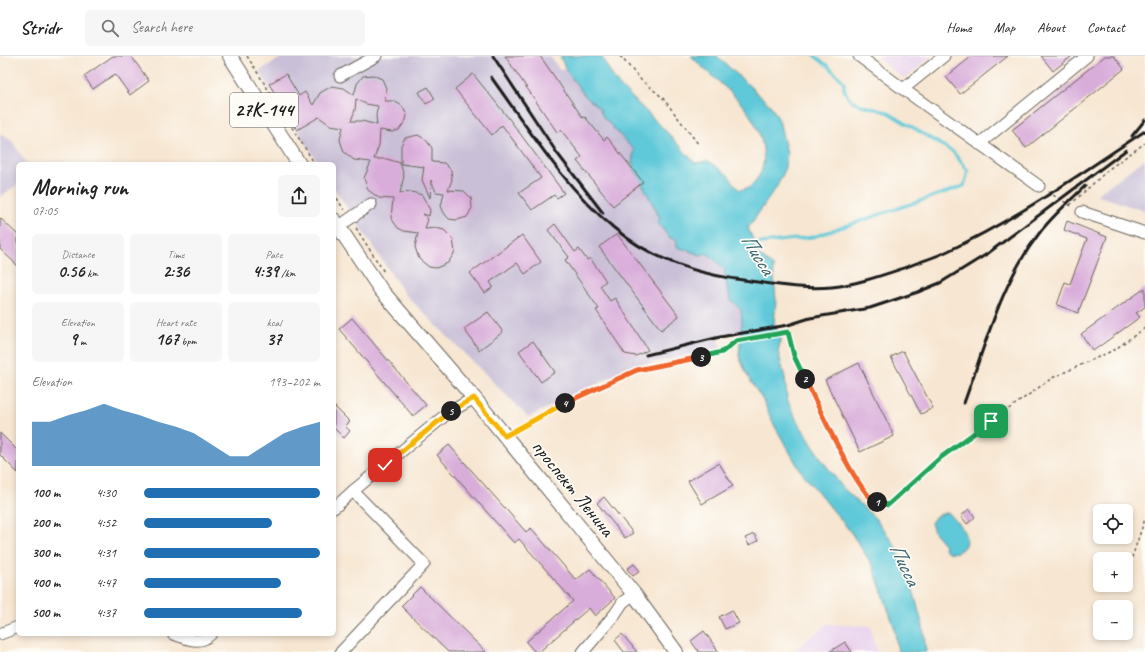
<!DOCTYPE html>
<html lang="en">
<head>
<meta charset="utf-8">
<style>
  body { margin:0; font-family:Caveat,sans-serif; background:#f6f6f6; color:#222; height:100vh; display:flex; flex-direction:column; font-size:15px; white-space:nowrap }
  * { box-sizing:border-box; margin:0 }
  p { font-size:13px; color:#767676 }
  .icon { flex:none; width:22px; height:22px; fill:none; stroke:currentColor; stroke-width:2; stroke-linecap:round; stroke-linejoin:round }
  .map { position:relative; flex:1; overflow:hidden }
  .side { position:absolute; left:16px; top:106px; width:320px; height:474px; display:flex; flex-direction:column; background:#fff; border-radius:6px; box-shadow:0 2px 6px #0003 }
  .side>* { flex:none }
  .fabs { position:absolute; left:1093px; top:448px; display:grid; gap:8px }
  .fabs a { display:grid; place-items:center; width:40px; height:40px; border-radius:6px; background:#fff; box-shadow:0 2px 6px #0003; font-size:20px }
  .pin { position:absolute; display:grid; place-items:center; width:34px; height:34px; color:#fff; margin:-17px; border-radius:8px; box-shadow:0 2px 6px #0006 }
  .km { position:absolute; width:20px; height:20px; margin:-10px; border-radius:50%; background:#222; color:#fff; font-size:11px; line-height:20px; text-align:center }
  .round { display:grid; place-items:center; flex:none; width:42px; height:42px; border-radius:6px; background:#f6f6f6 }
  .summary { display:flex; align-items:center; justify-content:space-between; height:68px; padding:0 16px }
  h1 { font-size:22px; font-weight:600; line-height:30px }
  .metrics { display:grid; grid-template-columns:repeat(3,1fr); gap:6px; height:68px; padding:4px 16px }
  .metrics div { display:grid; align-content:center; border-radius:6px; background:#f6f6f6; text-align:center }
  .metrics b { font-size:17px; font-weight:600 }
  .metrics small { font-size:11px; font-weight:400 }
  .metrics p { font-size:11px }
  .chart { height:112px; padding:8px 16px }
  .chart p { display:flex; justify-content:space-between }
  .chart svg { width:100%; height:72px; margin-top:4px; fill:#1f6fb2; opacity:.7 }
  ul { padding:0 16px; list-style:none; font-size:13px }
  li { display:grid; grid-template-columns:64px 48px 1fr; align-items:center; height:30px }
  li i { height:10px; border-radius:5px; background:#1f6fb2 }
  header { display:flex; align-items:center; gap:24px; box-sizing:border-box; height:56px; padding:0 20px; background:#fff; border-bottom:1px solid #e0e0e0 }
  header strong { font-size:19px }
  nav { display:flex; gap:22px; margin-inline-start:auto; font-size:14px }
  .search { width:280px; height:36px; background:#f6f6f6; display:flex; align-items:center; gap:10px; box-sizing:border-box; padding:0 14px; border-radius:6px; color:#767676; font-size:15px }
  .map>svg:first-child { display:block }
  .built { fill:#e9d2ed }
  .industrial { fill:#c9bfd7 }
  .water { fill:#5ec9d9; stroke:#3d727a }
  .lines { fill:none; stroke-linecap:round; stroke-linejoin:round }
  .stream { stroke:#5ec9d9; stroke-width:3 }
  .building { fill:#d9adda; fill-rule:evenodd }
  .minor-casing { stroke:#69635b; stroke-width:13 }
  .major-casing { stroke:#69635b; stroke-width:16 }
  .path { stroke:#69635b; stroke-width:1.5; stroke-dasharray:3 3; stroke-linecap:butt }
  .minor { stroke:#fff; stroke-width:11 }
  .major { stroke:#fff; stroke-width:14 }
  .rail { stroke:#1c1c1c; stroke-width:3 }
  .split-1-casing { stroke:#fff; stroke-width:8 }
  .split-2-casing { stroke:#fff; stroke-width:8 }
  .split-3-casing { stroke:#fff; stroke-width:8 }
  .split-4-casing { stroke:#fff; stroke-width:8 }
  .split-5-casing { stroke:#fff; stroke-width:8 }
  .split-6-casing { stroke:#fff; stroke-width:8 }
  .split-1 { stroke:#22a559; stroke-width:5 }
  .split-2 { stroke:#f0652b; stroke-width:5 }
  .split-3 { stroke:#22a559; stroke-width:5 }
  .split-4 { stroke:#f0652b; stroke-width:5 }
  .split-5 { stroke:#f5b400; stroke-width:5 }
  .split-6 { stroke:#f5b400; stroke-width:5 }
  .labels { text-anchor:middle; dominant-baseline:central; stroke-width:3.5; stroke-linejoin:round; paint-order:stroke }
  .shield { fill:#fdfcf7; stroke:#605f5e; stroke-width:1 }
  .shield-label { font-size:19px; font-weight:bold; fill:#1c1c1c }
  .street-label { font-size:20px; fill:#1c1c1c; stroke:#fdfcf7 }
  .water-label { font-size:21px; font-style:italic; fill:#366168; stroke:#fdfcf7 }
</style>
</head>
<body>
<header>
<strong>Stridr</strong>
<div class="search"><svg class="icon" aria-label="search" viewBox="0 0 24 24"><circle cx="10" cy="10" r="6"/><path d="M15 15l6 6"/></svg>Search here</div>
<nav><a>Home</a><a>Map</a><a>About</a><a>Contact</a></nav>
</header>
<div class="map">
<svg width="1145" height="596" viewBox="0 0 1145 596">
  <rect width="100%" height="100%" fill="#fdfcf7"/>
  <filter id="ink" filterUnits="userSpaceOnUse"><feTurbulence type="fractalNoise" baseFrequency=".025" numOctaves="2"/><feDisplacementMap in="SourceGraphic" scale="8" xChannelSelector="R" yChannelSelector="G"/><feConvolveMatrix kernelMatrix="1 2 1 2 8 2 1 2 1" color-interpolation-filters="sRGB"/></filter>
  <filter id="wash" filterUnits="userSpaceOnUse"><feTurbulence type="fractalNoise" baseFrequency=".012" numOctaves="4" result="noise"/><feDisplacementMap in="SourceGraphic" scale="16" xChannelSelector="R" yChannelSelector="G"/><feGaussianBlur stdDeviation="0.9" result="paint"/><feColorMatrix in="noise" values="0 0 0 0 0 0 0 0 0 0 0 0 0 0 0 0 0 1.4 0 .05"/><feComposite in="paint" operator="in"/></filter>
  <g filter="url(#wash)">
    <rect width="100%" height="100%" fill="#f7e6d1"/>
    <g class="built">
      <polygon points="876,0 932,0 906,22 901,21"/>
      <polygon points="827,568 870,570 877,596 792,596"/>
    </g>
    <g class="industrial">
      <polygon points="284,0 550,0 559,13 566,14 585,40 599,52 603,61 634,94 632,108 660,162 657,166 676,182 711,200 724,213 727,231 731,244 741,254 742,276 716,280 722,293 634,310 528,361 405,238 357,167 334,132 334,108 319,108 259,15"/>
      <polygon points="0,78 12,85 27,108 18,108 18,128 0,141"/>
      <polygon points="1145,103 1145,155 1096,139"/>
    </g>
    <g class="water">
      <path d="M560 0H601L616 26 663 72 695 107 708 105 728 119 739 134 749 132C762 118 765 112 763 93 758 51 718 28 691 0H717L771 50 779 64 787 98 784 116 776 132 748 172 753 183 756 197 773 210 776 244 774 267 781 283 778 295 785 322 787 343 796 363 822 404 843 432 875 462 894 488 911 526 923 571 926 596H898L894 570 873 510 850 475 800 414 773 367 764 346 748 321 739 300 742 266 741 254 731 244 727 231 724 213 711 200 706 197 701 199 677 191 676 183 670 182 657 166 660 162 632 108 634 94 603 61 599 52 585 40 566 14Z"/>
      <path d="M948 456C954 463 964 472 966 482 968 494 951 502 944 492L945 489 934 476 931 467 936 460Z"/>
    </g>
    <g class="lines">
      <polyline class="stream" points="752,188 813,181 964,130 968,115 953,96 887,56 861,49 849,43 844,33 844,26 828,10 815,0"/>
    </g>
    <g id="blocks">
      <g class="building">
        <polygon points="113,0 131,0 149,25 130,39 115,18 93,33 84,20"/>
        <polygon points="505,0 540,0 583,62 585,61 604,84 607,81 643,126 613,150 577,105 582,101 561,74 557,76"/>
        <polygon points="972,0 1008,0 960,38 946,21"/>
        <polygon points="1041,0 1072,0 1053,15"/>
        <polygon points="1105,0 1114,0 1124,13 1026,92 1012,74"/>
        <path d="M286 18 299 40 305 36 313 49 320 37 332 30 344 32 354 39 357 28 363 20 373 19 382 23 386 32 385 45H394L402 50 407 59 406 64 399 74 392 76 380 74 379 89 374 103H387L400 107 404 120 400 137 412 136 422 139 430 154 429 160 423 158 428 163 425 173 436 172 444 174 453 183 455 196 448 207 436 212 429 211 419 203 415 191 418 177 404 175 398 172 391 162 393 143 379 142 368 134 364 122 371 106 354 104 344 96 340 84 343 71 330 69 319 61 297 74 269 28ZM356 43 366 48 378 50 376 59 377 69 362 65H351L355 54Z"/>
        <polygon points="473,18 510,64 564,137 557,142 554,139 532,154 519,137 541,122 502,69 492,79 455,33"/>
        <polygon points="428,31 435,43 426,48 419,36"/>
        <polygon points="418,79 426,84 432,92 432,106 444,107 451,114 452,124 448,134 464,135 471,142 472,152 467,161 457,164 449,163 444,157 441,150 444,137 436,136 431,124 430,142 422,124 424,111 401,108 401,89 405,82"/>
        <polygon points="0,162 18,179 18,210 0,193"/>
        <polygon points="1067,165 1107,181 1078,257 1057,249 1065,226 1070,228 1087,183 1064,174"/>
        <polygon points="555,168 575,196 579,193 587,204 590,202 606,225 600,230 610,245 615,242 648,294 636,300 625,298 596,254 599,253 565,204 569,201 548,174"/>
        <polygon points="617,178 679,260 661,274 599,191"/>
        <polygon points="522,179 541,206 525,218 517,207 490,226 493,231 485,237 470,217"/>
        <polygon points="1145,232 1145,251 1136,257 1140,261 1093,295 1081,278"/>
        <polygon points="488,256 503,276 479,294 464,273"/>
        <polygon points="352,262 426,349 413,360 339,273"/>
        <polygon points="533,285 555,316 541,326 519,295"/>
        <polygon points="903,295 933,352 921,358 891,301"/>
        <polygon points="859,307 894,380 860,396 825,324"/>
        <polygon points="334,350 350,366 345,370 350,375 344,382 334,372"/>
        <polygon points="0,377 18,395 18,417 0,399"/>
        <polygon points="449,389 526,476 531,472 576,524 590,513 615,542 595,560 589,552 539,596 535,596 526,586 573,545 519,483 514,487 437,399"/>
        <polygon points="719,407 733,430 702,448 688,425"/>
        <polygon points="604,441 633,477 625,482 597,447"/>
        <polygon points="969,453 975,461 967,468 961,460"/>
        <polygon points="754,478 758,485 749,489 745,482"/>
        <polygon points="634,508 640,515 633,520 627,513"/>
        <polygon points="420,531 486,596 448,596 401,550"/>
        <polygon points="732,554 739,567 725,573 719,561"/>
        <polygon points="704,575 719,596 699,596 691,585"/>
        <polygon points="622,578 637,596 624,596 615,584"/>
        <polygon points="845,586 852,596 829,596"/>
      </g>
    </g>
  </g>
  <g filter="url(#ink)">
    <use href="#blocks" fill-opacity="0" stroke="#69635b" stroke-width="1"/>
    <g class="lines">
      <g class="minor-casing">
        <g id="minor">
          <polyline points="859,0 903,33 1039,130"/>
          <polyline points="340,20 376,0"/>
          <polyline points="903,33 944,0"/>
          <polyline points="979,88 1087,0"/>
          <polyline points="1082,156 1145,177"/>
          <polyline points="338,171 371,148"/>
          <polyline points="334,452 353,435"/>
          <polyline points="0,578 18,571"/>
          <path d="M173 578C187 582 199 590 211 578"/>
          <polyline points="341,596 424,508 353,435 448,357 474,342"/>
          <polyline points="583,596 615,558 623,546 634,538"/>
        </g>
      </g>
      <g class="major-casing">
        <g id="major">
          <polyline points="230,0 299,108"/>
          <polyline points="334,164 381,234 474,342 634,538 676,596"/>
        </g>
      </g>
      <g class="path">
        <polyline points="247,0 315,108"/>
        <polyline points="620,0 641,24 662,41 699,89"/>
        <polyline points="1048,136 1073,151"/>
        <polyline points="334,137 344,154"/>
        <polyline points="1070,149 1109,113 1145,87"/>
        <polyline points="356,172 384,216"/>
        <polyline points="515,374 547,355 637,314 722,297 736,285 788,276 794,300 858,427 874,445 888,449 940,402 1052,322 1114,294 1145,272"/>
        <polyline points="1128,513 1145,463"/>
      </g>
      <use href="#minor" class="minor"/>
      <use href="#major" class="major"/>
      <g class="rail">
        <polyline points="493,0 557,97 603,157"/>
        <path d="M491 21C528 72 565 132 614 172 651 203 696 218 743 224 772 228 803 234 832 231 857 228 880 220 904 212 918 206 934 202 948 195 1017 163 1081 117 1145 75"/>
        <polyline points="1132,80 1145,64"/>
        <polyline points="646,299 720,281 788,269 810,262 870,252 918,236 940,227 987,198 1126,94"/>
        <path d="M964 347C985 290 1001 227 1038 179 1051 161 1069 146 1085 130"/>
      </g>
    </g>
  </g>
  <g class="lines" filter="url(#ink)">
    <g class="split-1-casing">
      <polyline id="split-1" points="877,446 888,449 940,402 991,365"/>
    </g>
    <g class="split-2-casing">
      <path id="split-2" d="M805 323C816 345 858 440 877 446"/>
    </g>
    <g class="split-3-casing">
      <polyline id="split-3" points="701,301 722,296 736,285 788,276 794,300 805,323"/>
    </g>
    <g class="split-4-casing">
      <polyline id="split-4" points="565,347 637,314 701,301"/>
    </g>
    <g class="split-5-casing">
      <polyline id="split-5" points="451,355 474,342 505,380 565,347"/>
    </g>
    <g class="split-6-casing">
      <polyline id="split-6" points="385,409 451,355"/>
    </g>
    <use href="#split-1" class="split-1"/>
    <use href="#split-2" class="split-2"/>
    <use href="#split-3" class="split-3"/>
    <use href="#split-4" class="split-4"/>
    <use href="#split-5" class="split-5"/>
    <use href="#split-6" class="split-6"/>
  </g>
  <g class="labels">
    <rect class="shield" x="230" y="37" width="68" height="34" rx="3"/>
    <g class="shield-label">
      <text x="264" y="54">27К-144</text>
    </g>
    <g class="street-label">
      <text transform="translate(573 432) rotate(51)">проспект Ленина</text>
    </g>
    <g class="water-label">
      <text transform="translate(758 198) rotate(58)">Писса</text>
      <text transform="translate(905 508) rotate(64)">Писса</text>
    </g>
  </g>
</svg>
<div class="fabs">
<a><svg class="icon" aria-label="locate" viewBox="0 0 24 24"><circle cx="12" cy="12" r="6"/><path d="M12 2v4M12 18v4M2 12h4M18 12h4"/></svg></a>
<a>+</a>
<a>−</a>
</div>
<div class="pin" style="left:991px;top:365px;background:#1e9e55"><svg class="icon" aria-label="arrive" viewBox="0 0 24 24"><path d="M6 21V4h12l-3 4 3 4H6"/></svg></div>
<div class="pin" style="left:385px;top:409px;background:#d93025"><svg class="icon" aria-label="check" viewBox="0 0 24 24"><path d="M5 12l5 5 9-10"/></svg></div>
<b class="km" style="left:877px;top:446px">1</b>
<b class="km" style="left:805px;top:323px">2</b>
<b class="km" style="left:701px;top:301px">3</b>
<b class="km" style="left:565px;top:347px">4</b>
<b class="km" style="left:451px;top:355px">5</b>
<section class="side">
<div class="summary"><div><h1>Morning run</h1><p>07:05</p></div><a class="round"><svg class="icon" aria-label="share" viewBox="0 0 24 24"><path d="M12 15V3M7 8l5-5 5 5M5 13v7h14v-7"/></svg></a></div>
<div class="metrics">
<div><p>Distance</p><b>0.56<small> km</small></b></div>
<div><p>Time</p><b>2:36</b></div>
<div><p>Pace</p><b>4:39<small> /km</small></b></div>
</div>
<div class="metrics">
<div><p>Elevation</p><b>9<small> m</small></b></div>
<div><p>Heart rate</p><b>167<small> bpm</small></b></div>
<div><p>kcal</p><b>37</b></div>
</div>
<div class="chart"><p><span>Elevation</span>193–202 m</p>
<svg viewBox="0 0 160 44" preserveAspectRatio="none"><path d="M0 44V17L10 17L20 13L30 10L40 6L50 10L60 13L70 17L80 20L90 24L100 31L110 38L120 38L130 31L140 24L150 20L160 17V44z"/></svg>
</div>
<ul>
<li><b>100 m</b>4:30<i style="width:100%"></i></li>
<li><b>200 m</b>4:52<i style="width:73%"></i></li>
<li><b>300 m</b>4:31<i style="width:100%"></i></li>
<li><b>400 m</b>4:47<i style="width:78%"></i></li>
<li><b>500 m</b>4:37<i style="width:90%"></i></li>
</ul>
</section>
</div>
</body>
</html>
